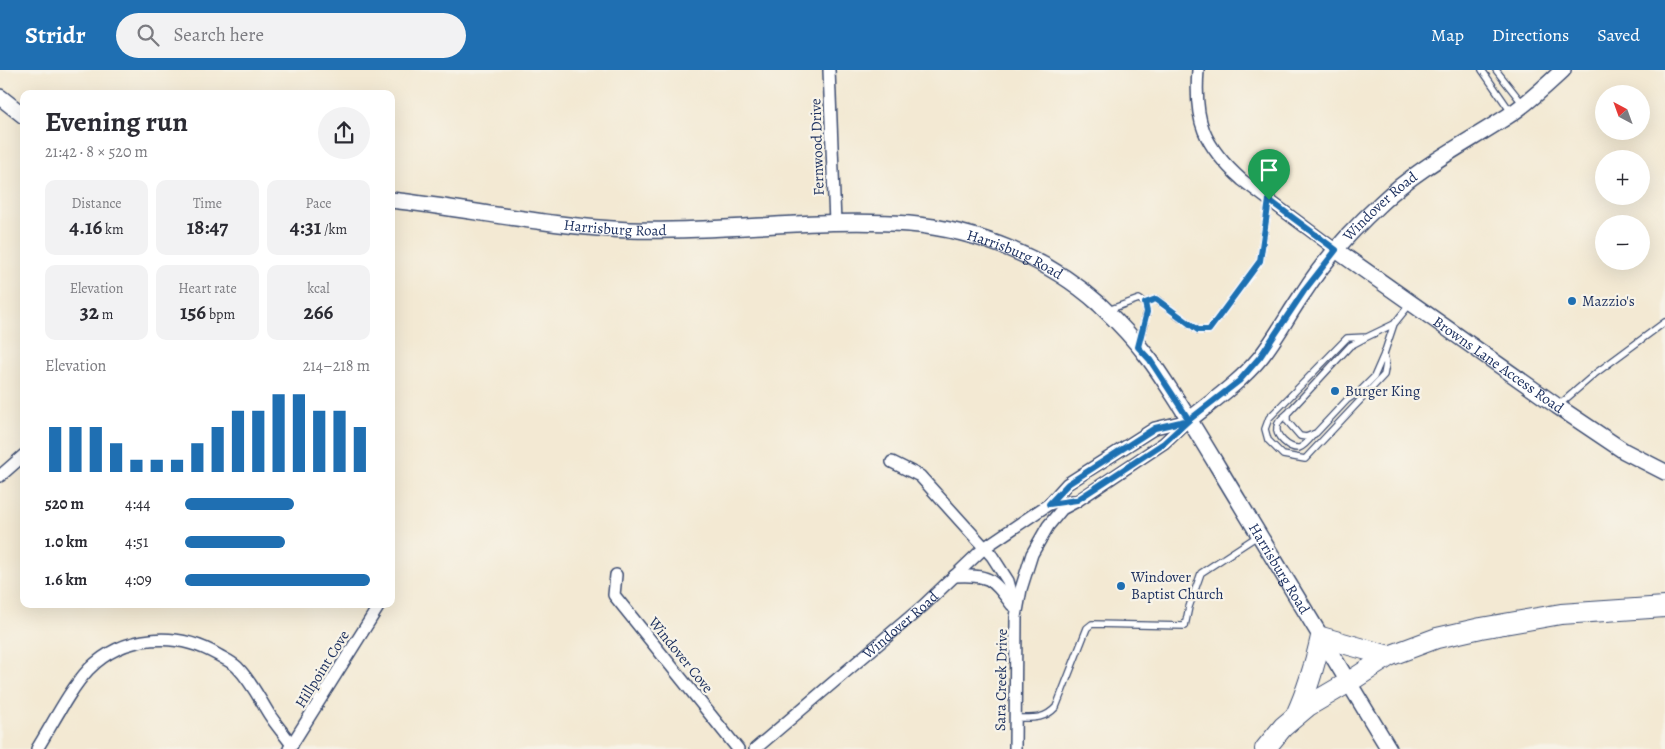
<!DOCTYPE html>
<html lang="en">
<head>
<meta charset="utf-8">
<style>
  body { margin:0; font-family:Alegreya,serif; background:#f2f2f3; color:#2b2b33; height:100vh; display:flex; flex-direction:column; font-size:19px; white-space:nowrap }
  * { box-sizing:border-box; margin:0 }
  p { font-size:16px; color:#7c7c81 }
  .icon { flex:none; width:28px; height:28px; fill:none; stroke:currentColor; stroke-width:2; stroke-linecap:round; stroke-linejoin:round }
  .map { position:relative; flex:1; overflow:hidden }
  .sheet { position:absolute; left:20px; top:20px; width:375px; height:518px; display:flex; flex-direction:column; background:#fff; border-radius:10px; box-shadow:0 5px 20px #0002 }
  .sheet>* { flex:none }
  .needle { width:32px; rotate:319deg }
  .buttons { position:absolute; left:1595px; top:15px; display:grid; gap:10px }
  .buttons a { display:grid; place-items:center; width:55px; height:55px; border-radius:50%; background:#fff; box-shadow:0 5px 20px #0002; font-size:25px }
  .pin { position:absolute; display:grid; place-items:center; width:42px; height:42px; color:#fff; margin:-51px -21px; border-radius:50% 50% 50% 0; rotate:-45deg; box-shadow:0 0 5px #0007 }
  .pin .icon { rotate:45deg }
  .round { display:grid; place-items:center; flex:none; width:52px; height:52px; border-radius:26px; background:#f2f2f3 }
  .headline { display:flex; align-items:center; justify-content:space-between; height:85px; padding:0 25px }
  h1 { font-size:28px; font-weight:700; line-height:38px }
  .figures { display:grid; grid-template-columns:repeat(3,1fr); gap:8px; height:85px; padding:5px 25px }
  .figures div { display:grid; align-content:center; border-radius:10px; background:#f2f2f3; text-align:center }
  .figures b { font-size:21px; font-weight:700 }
  .figures small { font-size:14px; font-weight:400 }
  .figures p { font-size:14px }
  .chart { height:140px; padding:10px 25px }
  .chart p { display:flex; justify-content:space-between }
  .chart svg { width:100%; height:90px; margin-top:5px; stroke:#1f6fb2; stroke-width:6 }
  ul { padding:0 25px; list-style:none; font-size:16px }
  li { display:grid; grid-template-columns:80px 60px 1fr; align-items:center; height:38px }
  li i { height:12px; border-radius:6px; background:#1f6fb2 }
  header { display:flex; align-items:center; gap:30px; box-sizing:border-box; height:70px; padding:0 25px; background:#1f6fb2; color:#fff }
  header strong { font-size:24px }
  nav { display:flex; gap:28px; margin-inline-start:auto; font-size:18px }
  .search { width:350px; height:45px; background:#f2f2f3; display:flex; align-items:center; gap:12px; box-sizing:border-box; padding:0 18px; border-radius:28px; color:#7c7c81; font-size:19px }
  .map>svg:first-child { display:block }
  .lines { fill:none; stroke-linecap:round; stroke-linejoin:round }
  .lane-casing { stroke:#3b4b70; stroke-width:8 }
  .street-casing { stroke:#3b4b70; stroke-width:14 }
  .secondary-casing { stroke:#3b4b70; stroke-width:18 }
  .highway-casing { stroke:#3b4b70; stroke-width:22 }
  .lane { stroke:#fff; stroke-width:5.5 }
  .street { stroke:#fff; stroke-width:11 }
  .secondary { stroke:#fff; stroke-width:15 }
  .highway { stroke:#fff; stroke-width:20 }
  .route-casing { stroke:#fff; stroke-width:10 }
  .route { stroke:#1f6fb2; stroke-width:6 }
  .poi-dot { fill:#1f6fb2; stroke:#f7f3e8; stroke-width:2 }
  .labels { text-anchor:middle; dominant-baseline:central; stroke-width:4.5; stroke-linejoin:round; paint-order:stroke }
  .street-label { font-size:15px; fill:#1b2f5e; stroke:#f7f3e8 }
  .poi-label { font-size:15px; fill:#1b2f5e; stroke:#f7f3e8; text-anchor:start }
</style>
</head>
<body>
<header>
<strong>Stridr</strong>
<div class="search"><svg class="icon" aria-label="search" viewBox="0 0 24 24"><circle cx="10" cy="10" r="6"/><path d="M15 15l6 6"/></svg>Search here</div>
<nav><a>Map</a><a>Directions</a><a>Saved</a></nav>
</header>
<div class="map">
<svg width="1665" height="679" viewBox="0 0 1665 679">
  <rect width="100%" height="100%" fill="#f7f3e8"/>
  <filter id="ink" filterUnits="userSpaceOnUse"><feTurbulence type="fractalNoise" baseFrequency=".02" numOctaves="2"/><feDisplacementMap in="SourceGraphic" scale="10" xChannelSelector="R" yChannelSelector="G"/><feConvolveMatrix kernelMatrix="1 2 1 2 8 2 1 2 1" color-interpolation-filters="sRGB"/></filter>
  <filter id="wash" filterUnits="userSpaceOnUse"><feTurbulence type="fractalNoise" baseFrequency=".0096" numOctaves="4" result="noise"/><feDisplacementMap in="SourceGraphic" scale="20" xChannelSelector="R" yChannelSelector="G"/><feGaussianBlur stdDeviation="1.12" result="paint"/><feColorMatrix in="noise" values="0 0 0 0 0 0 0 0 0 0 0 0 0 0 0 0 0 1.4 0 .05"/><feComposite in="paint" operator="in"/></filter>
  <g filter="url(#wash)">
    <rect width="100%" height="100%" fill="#f3e9d3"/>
  </g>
  <g filter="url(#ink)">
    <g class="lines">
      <g class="lane-casing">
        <g id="lane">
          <polyline points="1482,0 1511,42"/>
          <polyline points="1496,0 1523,34"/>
          <polyline points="1145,233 1156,229 1198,260 1209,260 1260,191 1269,130"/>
          <polyline points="1108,240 1139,229 1145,233 1147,242 1139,272"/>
          <polyline points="1394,254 1367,267 1347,268 1269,348 1265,359 1268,370 1283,385 1305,389 1384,305 1386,294 1384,284 1394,254 1411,233"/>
          <polyline points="1365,268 1350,276 1287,344 1287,351 1300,366 1306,367 1316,363 1347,330 1359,322 1374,307 1384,284"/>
          <polyline points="1559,335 1596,303 1665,252"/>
          <path d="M1287 344C1283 347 1277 352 1277 357 1275 366 1289 379 1299 378 1305 376 1310 369 1314 364"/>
          <path d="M1015 648C1032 648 1044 650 1056 637L1087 558 1092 554 1185 556 1189 537 1201 503 1259 465"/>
        </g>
      </g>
      <g class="street-casing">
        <g id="street">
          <polyline points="829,0 835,153"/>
          <path d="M1198 0C1194 51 1203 75 1242 110L1336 180"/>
          <polyline points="892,392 920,406 992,486 1008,511 1015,537"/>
          <polyline points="0,406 24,385"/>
          <polyline points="1071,431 1077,431 1164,373 1188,350"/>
          <polyline points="616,505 614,525 738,679"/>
          <path d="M954 506C990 505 991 507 1012 535"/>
          <path d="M37 679C52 655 70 619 89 599 124 564 177 561 218 585 225 589 232 592 237 597 251 611 259 628 269 644 276 655 285 665 292 675"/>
          <polyline points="289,679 380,534"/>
          <path id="s1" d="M755 679 923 536 984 478 1049 434 1067 414 1155 358 1189 350"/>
          <polyline points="1015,679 1016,547 1021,519 1032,484 1048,456 1062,439 1077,431"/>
        </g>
      </g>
      <g class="secondary-casing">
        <g id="secondary">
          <polyline points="0,27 24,46"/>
          <path id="s2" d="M391 130C471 139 550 157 630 160 723 163 816 147 909 154 977 160 1048 188 1099 234 1117 251 1135 270 1150 290 1159 302 1167 315 1175 327 1198 363 1219 399 1241 435 1290 517 1340 598 1389 679"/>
          <path id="s3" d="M1336 180 1557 336 1624 381 1665 402"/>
          <path id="s4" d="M1189 350C1214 330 1240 312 1260 288 1277 267 1289 243 1304 222 1325 189 1353 159 1381 133 1419 97 1465 74 1508 46 1528 33 1546 16 1563 0"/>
        </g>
      </g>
      <g class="highway-casing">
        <g id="highway">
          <path d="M1296 645C1308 619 1315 594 1321 567L1389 586"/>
          <polyline points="1265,679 1283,657 1308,636 1349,612 1389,586 1437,568 1481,558 1561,544 1665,537"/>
        </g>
      </g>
      <use href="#lane" class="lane"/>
      <use href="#street" class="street"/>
      <use href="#secondary" class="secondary"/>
      <use href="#highway" class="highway"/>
    </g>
  </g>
  <g class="lines" filter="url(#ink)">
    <g class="route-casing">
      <polyline id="route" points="1269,130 1336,180 1304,221 1260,287 1239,311 1189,350 1164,373 1077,430 1049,434 1068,414 1155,358 1189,350 1150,290 1138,277 1147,242 1145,233 1156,229 1198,260 1209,260 1260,191 1269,130"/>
    </g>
    <use href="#route" class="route"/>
  </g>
  <g class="poi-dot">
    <circle cx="1572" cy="231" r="5"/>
    <circle cx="1335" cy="321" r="5"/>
    <circle cx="1121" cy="516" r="5"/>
  </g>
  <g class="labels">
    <g class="street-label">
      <text transform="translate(817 77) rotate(-92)">Fernwood Drive</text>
      <text stroke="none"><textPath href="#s4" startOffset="289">Windover Road</textPath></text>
      <text stroke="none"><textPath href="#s2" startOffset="226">Harrisburg Road</textPath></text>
      <text stroke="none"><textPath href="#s2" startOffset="631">Harrisburg Road</textPath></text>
      <text stroke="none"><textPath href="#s3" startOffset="199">Browns Lane Access Road</textPath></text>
      <text stroke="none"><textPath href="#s2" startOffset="1051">Harrisburg Road</textPath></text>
      <text stroke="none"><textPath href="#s1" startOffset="191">Windover Road</textPath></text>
      <text transform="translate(681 585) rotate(51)">Windover Cove</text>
      <text transform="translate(322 599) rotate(-58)">Hillpoint Cove</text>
      <text transform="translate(1001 610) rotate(-89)">Sara Creek Drive</text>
    </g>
    <g class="poi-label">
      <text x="1582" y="231">Mazzio's</text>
      <text x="1345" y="321">Burger King</text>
      <text x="1131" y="507">Windover<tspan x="1131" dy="17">Baptist Church</tspan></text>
    </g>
  </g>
</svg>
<div class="buttons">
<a><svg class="needle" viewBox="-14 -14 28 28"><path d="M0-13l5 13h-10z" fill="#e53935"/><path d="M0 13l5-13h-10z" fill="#7c7c81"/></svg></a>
<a>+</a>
<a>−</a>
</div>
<div class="pin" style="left:1269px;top:130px;background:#1e9e55"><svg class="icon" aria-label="arrive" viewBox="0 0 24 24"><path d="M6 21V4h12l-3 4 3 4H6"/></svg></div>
<section class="sheet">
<div class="headline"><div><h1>Evening run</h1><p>21:42 · 8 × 520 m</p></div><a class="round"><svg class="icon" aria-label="share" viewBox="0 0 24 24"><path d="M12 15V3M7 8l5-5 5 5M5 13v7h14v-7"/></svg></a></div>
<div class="figures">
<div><p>Distance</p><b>4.16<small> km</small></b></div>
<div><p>Time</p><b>18:47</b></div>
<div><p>Pace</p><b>4:31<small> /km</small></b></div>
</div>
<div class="figures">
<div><p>Elevation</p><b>32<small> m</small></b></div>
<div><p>Heart rate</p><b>156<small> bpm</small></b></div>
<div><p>kcal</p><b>266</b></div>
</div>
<div class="chart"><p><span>Elevation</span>214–218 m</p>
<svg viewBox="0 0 160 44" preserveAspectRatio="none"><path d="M5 44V22M15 44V22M25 44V22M35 44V30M45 44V38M55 44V38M65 44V38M75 44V30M85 44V22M95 44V14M105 44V14M115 44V6M125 44V6M135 44V14M145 44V14M155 44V22"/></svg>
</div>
<ul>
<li><b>520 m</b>4:44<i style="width:59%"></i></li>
<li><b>1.0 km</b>4:51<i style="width:54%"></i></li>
<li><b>1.6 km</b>4:09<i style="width:100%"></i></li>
</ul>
</section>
</div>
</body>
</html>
